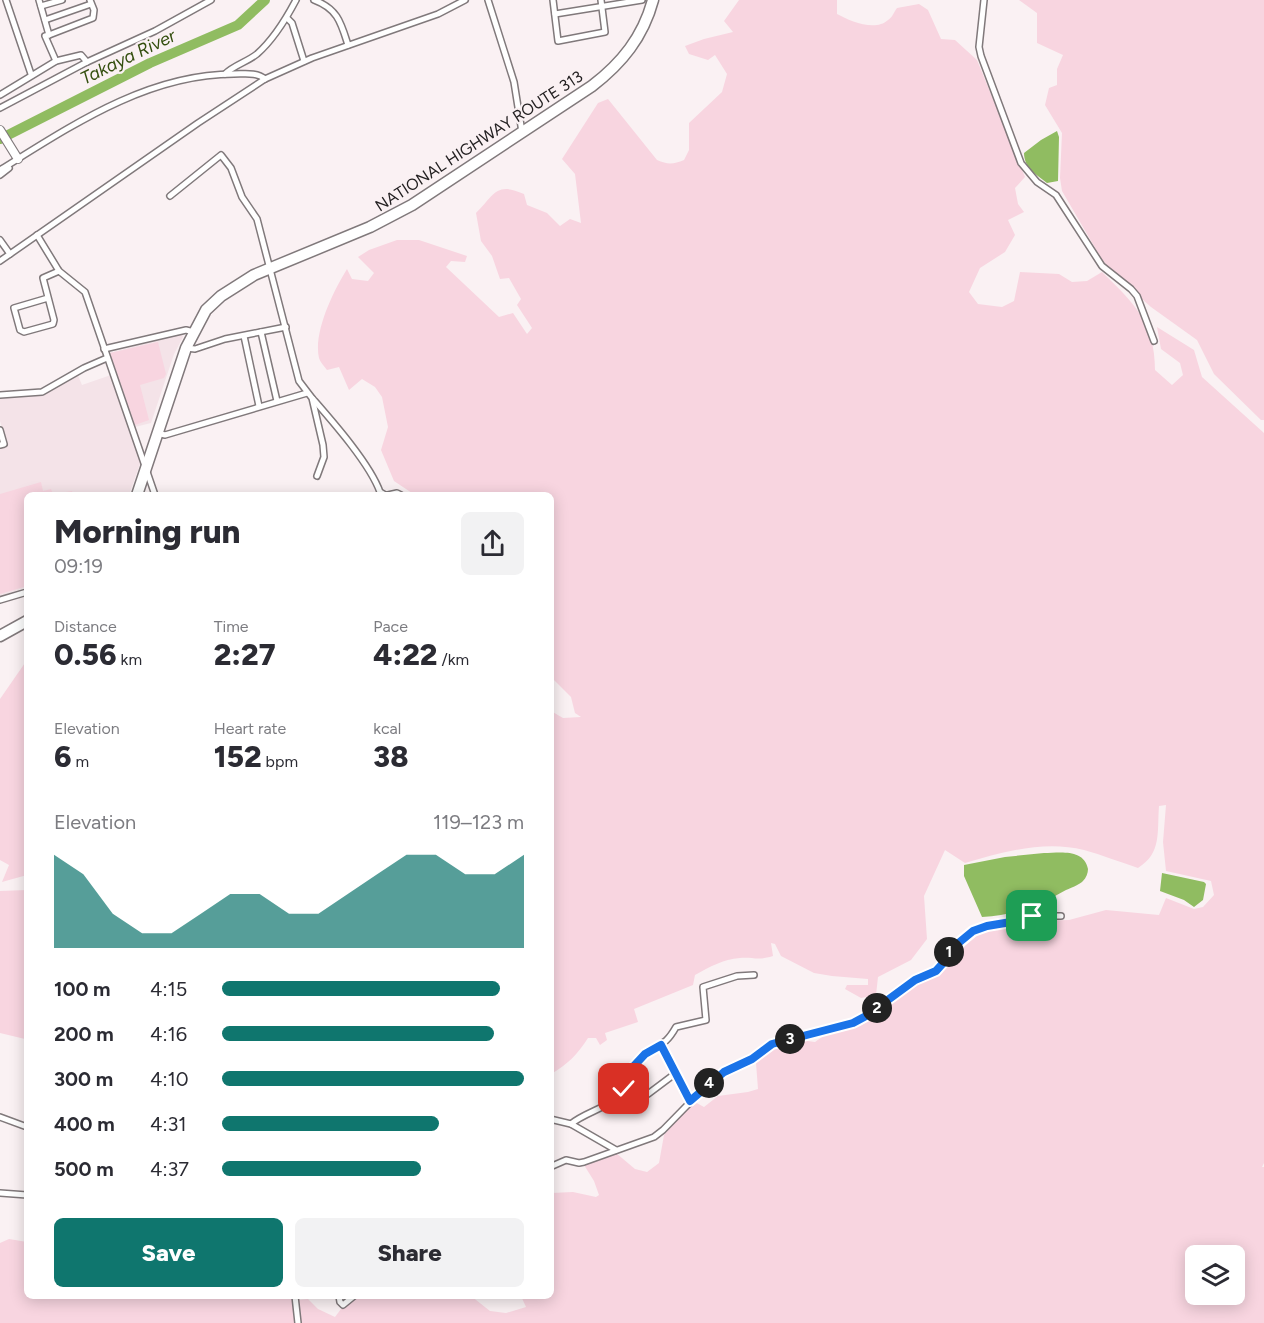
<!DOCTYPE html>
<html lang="en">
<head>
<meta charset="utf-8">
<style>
  body { margin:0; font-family:Figtree,sans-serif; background:#f2f2f3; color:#2b2b33; height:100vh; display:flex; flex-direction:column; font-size:22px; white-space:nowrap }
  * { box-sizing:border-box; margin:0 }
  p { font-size:20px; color:#7c7c81 }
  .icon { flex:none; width:33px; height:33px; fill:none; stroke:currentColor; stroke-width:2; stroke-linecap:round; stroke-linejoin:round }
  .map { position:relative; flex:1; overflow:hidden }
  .drawer { position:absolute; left:24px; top:492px; width:530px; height:807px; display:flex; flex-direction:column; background:#fff; border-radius:9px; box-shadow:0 3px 15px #0003 }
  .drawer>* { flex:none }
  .tools { position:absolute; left:1185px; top:1245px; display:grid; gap:12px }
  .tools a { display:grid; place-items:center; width:60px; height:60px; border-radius:9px; background:#fff; box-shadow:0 3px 15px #0003; font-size:30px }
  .pin { position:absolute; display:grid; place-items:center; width:51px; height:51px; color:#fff; margin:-26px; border-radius:12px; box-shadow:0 3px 9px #0006 }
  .km { position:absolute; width:30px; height:30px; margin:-15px; border-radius:50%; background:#222; color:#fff; font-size:16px; line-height:30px; text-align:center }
  .round { display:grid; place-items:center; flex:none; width:63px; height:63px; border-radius:9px; background:#f2f2f3 }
  .head { display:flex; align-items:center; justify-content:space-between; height:102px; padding:0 30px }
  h1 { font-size:33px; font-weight:800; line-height:45px }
  .stats { display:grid; grid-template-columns:repeat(3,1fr); gap:9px; height:102px; padding:6px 30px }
  .stats div { display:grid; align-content:center }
  .stats b { font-size:30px; font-weight:800 }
  .stats small { font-size:16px; font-weight:400 }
  .stats p { font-size:16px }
  .chart { height:168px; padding:12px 30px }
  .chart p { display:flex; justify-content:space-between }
  .chart svg { width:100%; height:108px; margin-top:6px; fill:#0f766e; opacity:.7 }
  .cta { display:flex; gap:12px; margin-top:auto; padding:12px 30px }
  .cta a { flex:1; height:69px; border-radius:9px; background:#0f766e; color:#fff; font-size:24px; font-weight:800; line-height:69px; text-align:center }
  .cta a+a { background:#f2f2f3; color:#2b2b33 }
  ul { padding:0 30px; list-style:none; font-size:20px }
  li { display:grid; grid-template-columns:96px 72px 1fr; align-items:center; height:45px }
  li i { height:15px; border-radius:8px; background:#0f766e }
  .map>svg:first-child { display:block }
  .built { fill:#f4e3e8 }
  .green { fill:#f8d5e0; fill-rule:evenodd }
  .water { fill:#90bc61 }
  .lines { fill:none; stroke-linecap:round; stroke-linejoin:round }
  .river { stroke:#90bc61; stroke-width:10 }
  .street-casing { stroke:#80797b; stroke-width:8 }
  .secondary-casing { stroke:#80797b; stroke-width:10 }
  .highway-casing { stroke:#80797b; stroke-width:13 }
  .street { stroke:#fff; stroke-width:5 }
  .secondary { stroke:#fff; stroke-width:8 }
  .highway { stroke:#fff; stroke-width:10 }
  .route-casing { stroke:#fff; stroke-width:12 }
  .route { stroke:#1a73e8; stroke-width:8 }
  .labels { text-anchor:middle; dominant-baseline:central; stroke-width:4.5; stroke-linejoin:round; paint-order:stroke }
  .street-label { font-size:16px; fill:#242122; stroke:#faf1f3 }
  .water-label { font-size:18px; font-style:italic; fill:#344f0f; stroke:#faf1f3 }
</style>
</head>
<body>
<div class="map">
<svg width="1264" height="1323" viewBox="0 0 1264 1323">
  <rect width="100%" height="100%" fill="#faf1f3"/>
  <g class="built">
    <polygon points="182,334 183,337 174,354 151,423 135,427 109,353"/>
    <polygon points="77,373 82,385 111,375 141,461 129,495 27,495 27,587 0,596 0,448 7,446 0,421 0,398 33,394"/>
  </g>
  <g class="green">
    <path d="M739 0H837V14C850 21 875 32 888 20 892 18 894 12 897 8L919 4 928 10 941 39 955 40 977 60 1025 177 1015 188 1018 204 1024 212 1008 220 1015 235 1005 252 980 268 969 292 978 304 1002 307 1014 301 1020 272 1059 274 1072 282 1087 281 1102 272C1134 303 1155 323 1155 370L1172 385 1183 375 1180 363 1161 349 1157 327 1194 350 1202 377 1264 433V1163L1262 1167H1264V1323H300L297 1300 308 1299 318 1309 335 1317 341 1309 358 1296H471L490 1311 506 1313 526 1307 521 1296H550L551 1193 573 1192 596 1197 599 1195 594 1181 584 1165 616 1153 635 1169 647 1172 659 1163 664 1135 693 1101 704 1107 718 1096 748 1092 758 1089 756 1063 777 1047 793 1039 815 1042 829 1032 860 1026 880 1014 906 989 922 978 942 971 966 945 985 929 1030 921 1069 920 1106 910 1159 915 1166 898 1194 909 1203 907 1214 895 1211 881 1166 871 1163 842 1166 805 1159 806C1157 832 1162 853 1138 868 1120 862 1102 855 1084 850 1044 840 1003 852 965 863L945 850 924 896 927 939 911 960 878 977 876 995 861 998 845 989 847 985H868V979L832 976 814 973 781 956 775 944 771 943 773 956C757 961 754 957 740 958 723 959 710 967 695 975L693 985 634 1009 638 1022 605 1033 607 1040 600 1045 596 1038H588C578 1054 567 1065 551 1074V711L563 718 581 717 575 713 571 697 552 678 554 668 550 662V495H415L394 481 381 450 388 427 382 397 375 387 362 379 349 390 339 367 327 370C324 366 320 362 319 358 313 332 334 290 347 269L352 279 368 281 374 273 358 257 369 250 397 240H419L467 256 465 262 451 261 446 267 499 317 513 313 527 334 532 328 517 305 521 299 509 278 500 279 492 256 481 241 476 213C494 196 495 181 524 194L527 205 547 213 560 226 570 219 581 223 575 174 562 159 598 103 608 99 657 160C668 165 674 164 684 160L689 150V123L722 92 727 74 715 55 708 60 689 54 685 46 704 39 733 32 724 21ZM1196 1256H1234V1294H1196Z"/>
    <polygon points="1019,0 1264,0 1264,420 1261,420 1214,374 1197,340 1151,307 1111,271 1101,258 1062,191 1060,178 1062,133 1045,105 1049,88 1057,85 1057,69 1063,55 1037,43 1037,13"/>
    <polygon points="158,342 166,374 164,378 140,385 149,420 135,425 110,353"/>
    <polygon points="41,482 43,491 51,489 53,494 72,491 73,495 27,495 27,586 0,594 0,494"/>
    <polygon points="27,660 27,875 2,882 9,865 0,860 0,699"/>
    <polygon points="27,890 27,1041 25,1039 0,1033 0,891"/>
    <polygon points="9,1239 27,1242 27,1296 291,1296 296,1323 0,1323 0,1243"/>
  </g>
  <g class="water">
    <path d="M1057 131 1059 137 1058 181 1047 183C1037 175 1024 168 1024 153L1041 140Z"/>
    <path d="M1044 853C1059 853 1084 848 1088 869 1088 873 1086 878 1083 881 1079 885 1071 888 1066 890 1038 906 1015 915 982 917L964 876V865L1005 857Z"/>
    <polygon points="1162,873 1204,882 1206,884 1203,900 1194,907 1184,900 1160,891"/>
  </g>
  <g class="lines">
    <polyline class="river" points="0,139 150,63 238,25 265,0"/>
    <g class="street-casing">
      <g id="street">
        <polyline points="6,0 31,74"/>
        <polyline points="39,0 49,35 45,36 56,61"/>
        <path d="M314 0C338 9 341 23 348 45"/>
        <polyline points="488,0 514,82 522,132"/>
        <polyline points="553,0 558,41 605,32 601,0"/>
        <polyline points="984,0 979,47 981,56 1021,163 1037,182 1056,195 1102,266 1131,289 1137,296 1154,341"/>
        <polyline points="41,6 62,0"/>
        <polyline points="555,14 642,0"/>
        <polyline points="287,18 292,23 304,61"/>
        <polyline points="45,20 91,4"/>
        <polyline points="49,35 93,18 94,10 90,0"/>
        <path d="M225 74C234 65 247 62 257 54 274 39 286 19 296 0"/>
        <polyline points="0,95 56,61 81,55 87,62"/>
        <polyline points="0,108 87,62 155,31 211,0"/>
        <path d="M0 170C71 126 147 74 234 74 245 74 257 72 265 79"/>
        <polyline points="0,175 9,168"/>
        <polyline points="170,196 221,155 231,168 242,197 257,219 299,381 312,398 323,445 324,457 317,476"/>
        <polyline points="37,235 59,271 85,292 155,495"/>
        <polyline points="0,240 10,254"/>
        <polyline points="0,261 198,123 265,79 312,58 438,14 465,0"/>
        <polyline points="48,298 14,308 20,330 24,332 53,324 54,320 43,278 59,271"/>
        <polyline points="261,332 277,401"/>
        <polyline points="244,336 259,406"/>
        <polyline points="186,348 195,349 225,339 286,327"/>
        <polyline points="104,349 186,330 194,332"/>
        <polyline points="0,395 42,392 84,368 107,358"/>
        <path d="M313 399C333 422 370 464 380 492L385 495"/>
        <polyline points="0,430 4,444 0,445"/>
        <polyline points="157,433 165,435 307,393"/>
        <polyline points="388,495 397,493 401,495"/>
        <polyline points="0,600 27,592"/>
        <polyline points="661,1045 690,1101"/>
        <polyline points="648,1094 676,1073"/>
        <polyline points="0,1117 27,1127"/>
        <polyline points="550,1119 571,1124 616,1150"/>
        <path d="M571 1124C584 1113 604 1109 616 1098 630 1085 630 1066 644 1054 660 1042 664 1048 676 1027L706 1020 703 987 737 976 754 975"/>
        <polyline points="550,1167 566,1160 579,1163 584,1162 654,1137 663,1130 710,1082 724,1072 752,1059 772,1044 853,1023 866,1015 915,980 935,971 944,962 950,950 973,931 987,926 1017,921 1033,916 1061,916"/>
        <polyline points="0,1193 27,1195"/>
        <polyline points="295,1296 298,1323"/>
        <polyline points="339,1296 340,1302 343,1305 354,1296"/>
      </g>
    </g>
    <g class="secondary-casing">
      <polyline id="secondary" points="0,130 18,159"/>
    </g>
    <g class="highway-casing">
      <g id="highway">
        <path d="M137 495 186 348 206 310 221 296 254 275 370 227 412 205 592 86C622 63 643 37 653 0"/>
        <polyline points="0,636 27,621"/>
      </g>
    </g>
    <use href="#street" class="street"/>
    <use href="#secondary" class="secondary"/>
    <use href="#highway" class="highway"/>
  </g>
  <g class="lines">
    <g class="route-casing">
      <polyline id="route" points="624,1089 633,1067 645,1054 661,1045 690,1101 724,1072 752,1059 772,1044 853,1023 866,1016 915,980 936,971 944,962 950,950 973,931 987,926 1017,921 1032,916"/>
    </g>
    <use href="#route" class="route"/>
  </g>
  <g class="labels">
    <g class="street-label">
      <text transform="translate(479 141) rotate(-33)">NATIONAL HIGHWAY ROUTE 313</text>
    </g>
    <g class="water-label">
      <text transform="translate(128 57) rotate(-26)">Takaya River</text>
    </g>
  </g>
</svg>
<div class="tools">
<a><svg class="icon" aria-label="layers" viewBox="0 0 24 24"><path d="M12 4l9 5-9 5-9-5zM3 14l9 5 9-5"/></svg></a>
</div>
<div class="pin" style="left:1032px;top:916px;background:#1e9e55"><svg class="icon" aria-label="arrive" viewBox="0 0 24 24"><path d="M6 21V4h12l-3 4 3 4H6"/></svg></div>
<div class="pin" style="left:624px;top:1089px;background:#d93025"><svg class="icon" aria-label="check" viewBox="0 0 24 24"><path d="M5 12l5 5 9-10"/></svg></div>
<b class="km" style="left:949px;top:952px">1</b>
<b class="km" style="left:877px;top:1008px">2</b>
<b class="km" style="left:790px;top:1039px">3</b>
<b class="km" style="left:709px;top:1083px">4</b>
<section class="drawer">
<div class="head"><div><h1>Morning run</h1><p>09:19</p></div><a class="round"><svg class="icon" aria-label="share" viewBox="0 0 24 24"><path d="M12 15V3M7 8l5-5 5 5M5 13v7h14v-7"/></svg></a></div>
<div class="stats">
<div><p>Distance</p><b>0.56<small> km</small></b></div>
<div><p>Time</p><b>2:27</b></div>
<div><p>Pace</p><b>4:22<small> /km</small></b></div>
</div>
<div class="stats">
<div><p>Elevation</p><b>6<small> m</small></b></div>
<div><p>Heart rate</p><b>152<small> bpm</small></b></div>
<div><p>kcal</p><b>38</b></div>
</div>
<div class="chart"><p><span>Elevation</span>119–123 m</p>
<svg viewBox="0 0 160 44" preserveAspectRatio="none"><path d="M0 44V6L10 14L20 30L30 38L40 38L50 30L60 22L70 22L80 30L90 30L100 22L110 14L120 6L130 6L140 14L150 14L160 6V44z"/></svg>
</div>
<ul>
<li><b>100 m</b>4:15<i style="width:92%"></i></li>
<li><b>200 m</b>4:16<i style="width:90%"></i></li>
<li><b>300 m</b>4:10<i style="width:100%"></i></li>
<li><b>400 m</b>4:31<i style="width:72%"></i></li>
<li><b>500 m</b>4:37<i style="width:66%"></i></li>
</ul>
<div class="cta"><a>Save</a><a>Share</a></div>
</section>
</div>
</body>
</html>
